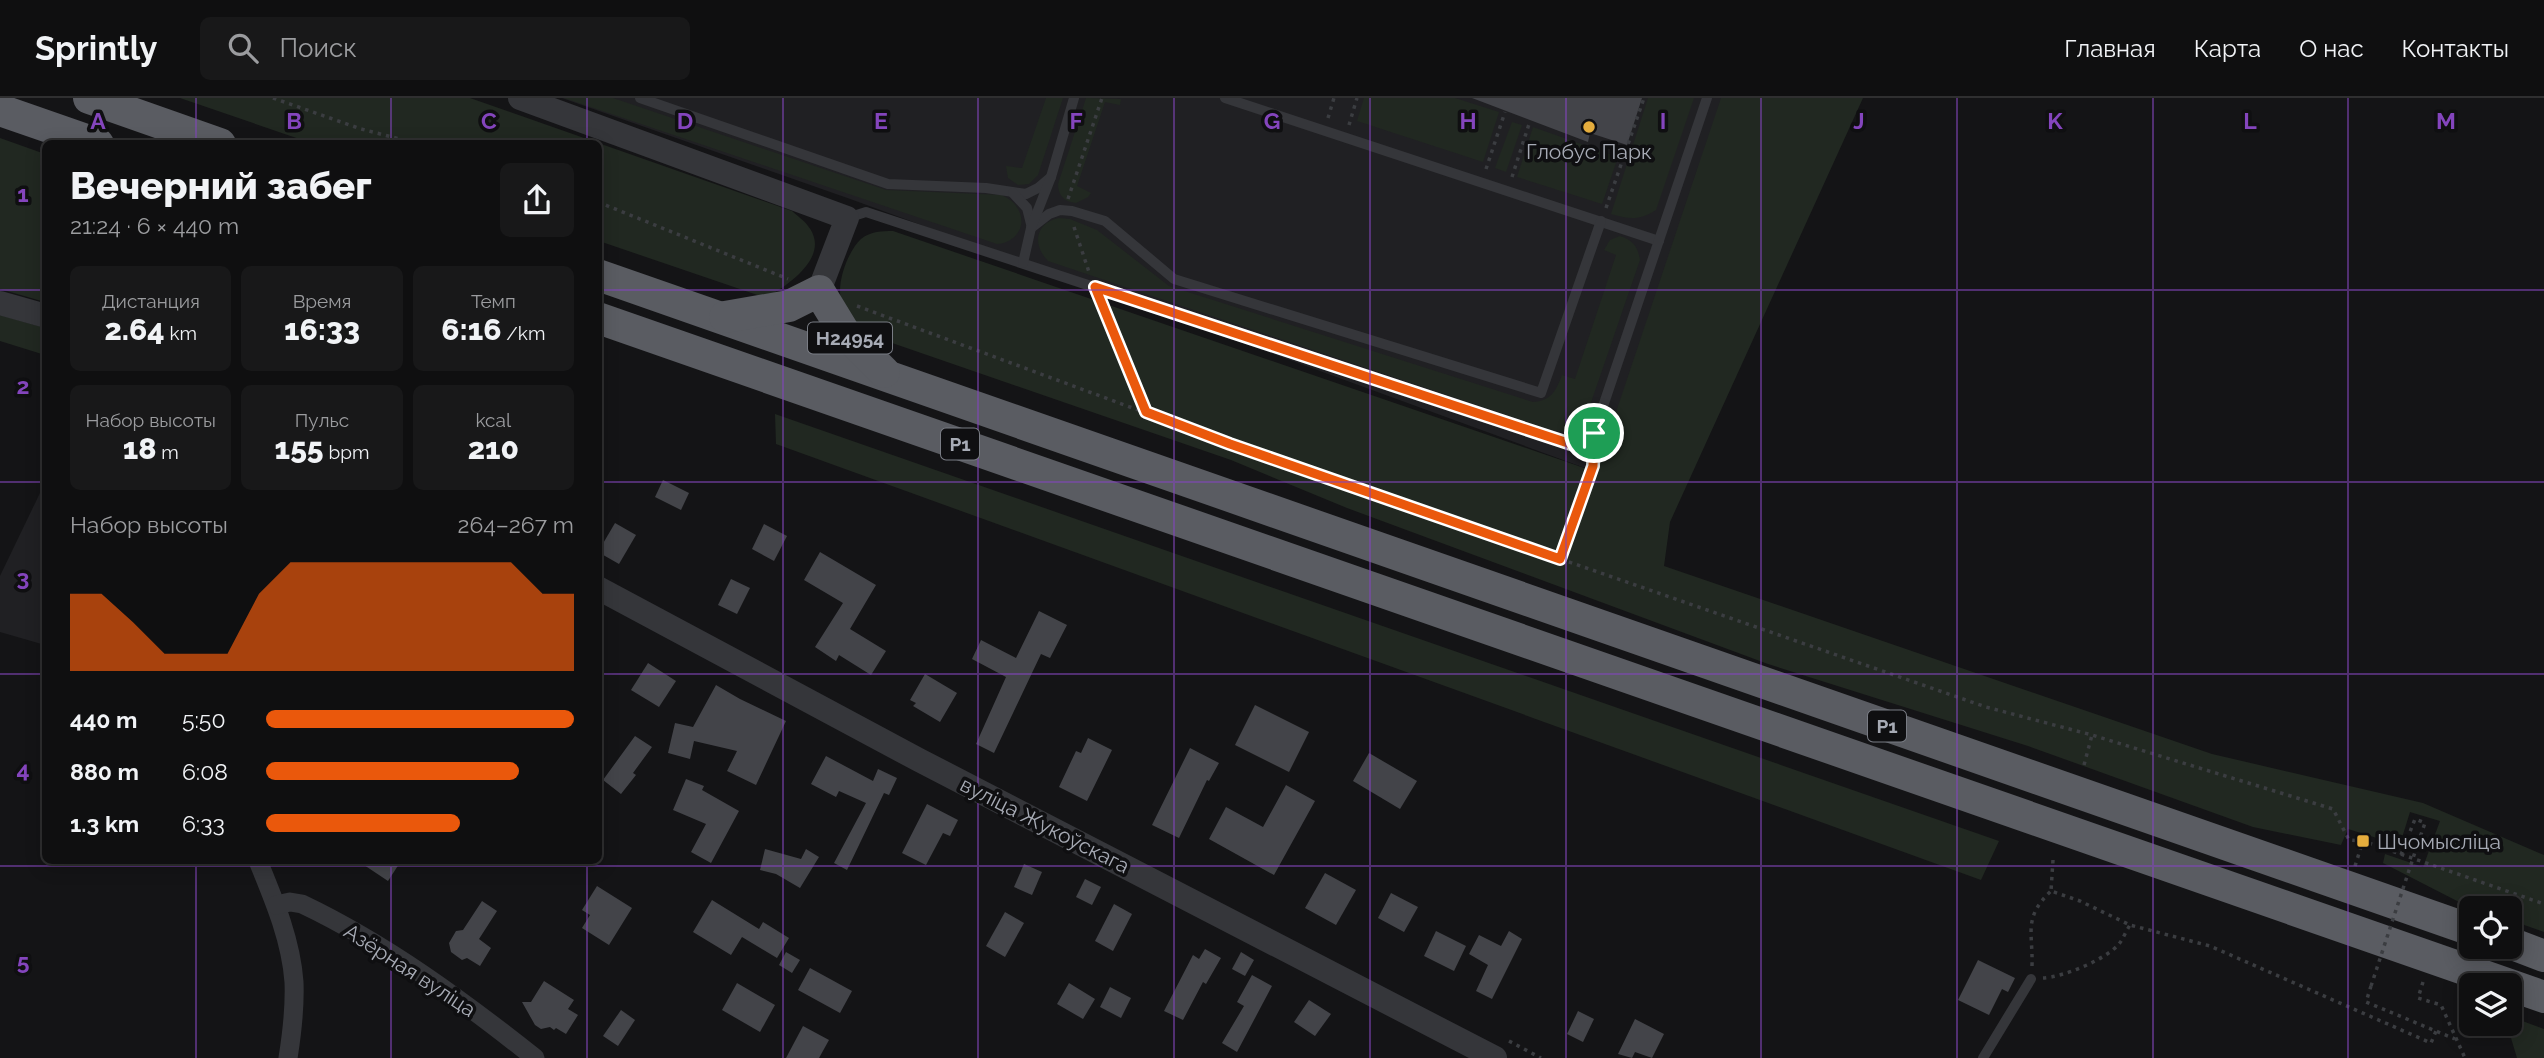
<!DOCTYPE html>
<html lang="ru">
<head>
<meta charset="utf-8">
<style>
  body { margin:0; font-family:Raleway,sans-serif; background:#181819; color:#f1f3f6; height:100vh; display:flex; flex-direction:column; font-size:26px; white-space:nowrap }
  * { box-sizing:border-box; margin:0 }
  p { font-size:23px; color:#9b9c9f }
  .icon { flex:none; width:38px; height:38px; fill:none; stroke:currentColor; stroke-width:2; stroke-linecap:round; stroke-linejoin:round }
  .map { position:relative; flex:1; overflow:hidden }
  .sheet { position:absolute; left:42px; top:42px; width:560px; height:724px; display:flex; flex-direction:column; background:#0f0f10; border-radius:10px; box-shadow:0 4px 18px #0003,0 0 0 2px #2f2f30 }
  .sheet>* { flex:none }
  .buttons { position:absolute; left:2459px; top:798px; display:grid; gap:14px }
  .buttons a { display:grid; place-items:center; width:63px; height:63px; border-radius:10px; background:#0f0f10; box-shadow:0 4px 18px #0003,0 0 0 2px #2f2f30; font-size:35px }
  .pin { position:absolute; display:grid; place-items:center; width:60px; height:60px; color:#fff; margin:-30px; border:4px solid #fff; border-radius:50%; box-shadow:0 2px 7px #0007 }
  .round { display:grid; place-items:center; flex:none; width:74px; height:74px; border-radius:10px; background:#181819 }
  .headline { display:flex; align-items:center; justify-content:space-between; height:119px; padding:0 28px }
  h1 { font-size:38px; font-weight:800; line-height:52px }
  .figures { display:grid; grid-template-columns:repeat(3,1fr); gap:10px; height:119px; padding:7px 28px }
  .figures div { display:grid; align-content:center; border-radius:10px; background:#181819; text-align:center }
  .figures b { font-size:30px; font-weight:800 }
  .figures small { font-size:19px; font-weight:400 }
  .figures p { font-size:19px }
  .chart { height:196px; padding:14px 28px }
  .chart p { display:flex; justify-content:space-between }
  .chart svg { width:100%; height:126px; margin-top:7px; fill:#ea580c; opacity:.7 }
  ul { padding:0 28px; list-style:none; font-size:23px }
  li { display:grid; grid-template-columns:112px 84px 1fr; align-items:center; height:52px }
  li i { height:18px; border-radius:9px; background:#ea580c }
  header { display:flex; align-items:center; gap:42px; box-sizing:border-box; height:98px; padding:0 35px; background:#0f0f10; border-bottom:2px solid #2f2f30 }
  header strong { font-size:33px }
  nav { display:flex; gap:38px; margin-inline-start:auto; font-size:24px }
  .search { width:490px; height:63px; background:#181819; display:flex; align-items:center; gap:18px; box-sizing:border-box; padding:0 24px; border-radius:10px; color:#9b9c9f; font-size:26px }
  .map>svg:first-child { display:block }
  .built { fill:#202023 }
  .green { fill:#212821 }
  .building { fill:#434449 }
  .lines { fill:none; stroke-linecap:round; stroke-linejoin:round }
  .path { stroke:#3b3d41; stroke-width:3.5; stroke-dasharray:3.5 5; stroke-linecap:butt }
  .service { stroke:#35363a; stroke-width:10 }
  .minor { stroke:#35363a; stroke-width:19 }
  .tertiary { stroke:#35363a; stroke-width:24 }
  .trunk { stroke:#5a5c62; stroke-width:32 }
  .path-bridge { stroke:#3b3d41; stroke-width:3.5; stroke-dasharray:3.5 5; stroke-linecap:butt }
  .route-casing { stroke:#fff; stroke-width:14 }
  .route { stroke:#ea580c; stroke-width:9 }
  .grid { fill:none; stroke:#8445bd; stroke-width:2; stroke-opacity:0.55 }
  .poi-dot { fill:#e5ad3d; stroke:#0f0f11; stroke-width:2.5 }
  .labels { text-anchor:middle; dominant-baseline:central; stroke-width:7; stroke-linejoin:round; paint-order:stroke }
  .shield { fill:#0f0f11; stroke:#797c84; stroke-width:2 }
  .shield-label { font-size:19px; font-weight:bold; fill:#a7abb5 }
  .poi-label { font-size:21px; fill:#a7abb5; stroke:#0f0f11 }
  .street-label { font-size:21px; fill:#a7abb5; stroke:#0f0f11 }
  .grid-label { font-size:23px; text-anchor:middle; font-weight:bold; fill:#8445bd; stroke:#0f0f11; stroke-width:7; stroke-linejoin:round; paint-order:stroke }
</style>
</head>
<body>
<header>
<strong>Sprintly</strong>
<div class="search"><svg class="icon" aria-label="search" viewBox="0 0 24 24"><circle cx="10" cy="10" r="6"/><path d="M15 15l6 6"/></svg>Поиск</div>
<nav><a>Главная</a><a>Карта</a><a>О нас</a><a>Контакты</a></nav>
</header>
<div class="map">
<svg width="2544" height="960" viewBox="0 0 2544 960">
  <rect width="100%" height="100%" fill="#141416"/>
  <g class="built">
    <polygon points="562,0 1844,0 1596,374 853,102"/>
    <polygon points="40,395 46,397 45,547 0,534 0,478"/>
  </g>
  <g class="green">
    <path d="M180 0H470L792 113C797 118 804 122 808 128 832 158 788 187 766 200L599 143 598 46 311 45Z"/>
    <path d="M564 0H613L886 92 1002 97C1007 100 1013 103 1016 108 1029 125 1017 145 997 146Z"/>
    <polygon points="1046,0 1063,0 1038,77 1029,86 1018,87 1008,80 1006,68 1022,70"/>
    <path d="M1086 0 1121 1 1120 7 1105 4 1077 88 1091 95 1088 99 1076 105C1064 104 1058 97 1058 86Z"/>
    <polygon points="1364,0 1455,0 1499,14 1483,64 1357,23"/>
    <path d="M1648 0H1694L1656 112C1639 123 1629 121 1611 116Z"/>
    <path d="M1721 0H1863L1670 424 1664 468 2212 656 2423 705 2544 757V834L2510 822V810H2476L2459 804 2383 765 2385 756 2423 769 2440 723 2410 714 2401 743 2389 750 2379 747 2380 741 2348 731 2341 747 2253 729 2028 648 1768 566 1347 410 1231 362 869 237C859 230 849 219 843 208 834 190 847 154 861 141 871 133 882 133 893 133L1596 374Z"/>
    <polygon points="1512,24 1522,27 1506,74 1495,70"/>
    <polygon points="1533,29 1618,59 1602,106 1517,79"/>
    <polygon points="0,40 45,56 45,204 0,191"/>
    <path d="M1059 120 1070 121 1097 132 1169 188 1533 304C1551 303 1556 293 1562 277L1575 281 1616 157 1604 152 1610 142 1620 138C1633 142 1638 149 1640 162L1586 319 1580 328 1568 335 1548 331 1048 163C1032 147 1035 125 1059 120Z"/>
    <polygon points="0,217 45,230 45,257 0,243"/>
    <polygon points="775,316 1999,743 1981,782 776,346"/>
    <polygon points="2517,921 2544,931 2544,960 2517,960 2511,940"/>
  </g>
  <g class="building">
    <polygon points="1472,0 1642,0 1627,47 1590,35 1588,44"/>
    <polygon points="663,382 689,395 681,412 655,399"/>
    <polygon points="615,425 636,437 619,466 598,454"/>
    <polygon points="764,426 787,438 774,463 752,451"/>
    <polygon points="820,454 876,487 850,531 886,553 871,577 839,557 836,563 815,549 843,505 804,482"/>
    <polygon points="731,481 750,490 737,516 718,507"/>
    <polygon points="1039,513 1067,527 1050,560 1041,556 994,655 976,646 1006,579 972,561 981,542 1016,560"/>
    <polygon points="648,565 676,583 659,609 631,592"/>
    <polygon points="925,576 957,595 940,624 913,608 916,605 910,602"/>
    <polygon points="716,587 740,601 786,623 756,687 727,673 737,653 694,643 690,661 668,655 675,625 693,629"/>
    <polygon points="1255,607 1309,634 1289,674 1235,647"/>
    <polygon points="635,638 652,649 633,675 636,677 621,696 603,682"/>
    <polygon points="1088,640 1112,652 1087,703 1059,689 1076,653 1081,655"/>
    <polygon points="1190,650 1219,665 1209,683 1207,682 1179,740 1152,727"/>
    <polygon points="1369,655 1417,683 1400,711 1353,683"/>
    <polygon points="826,658 873,683 878,671 897,680 889,697 884,695 847,772 834,765 866,705 839,693 836,699 811,686"/>
    <polygon points="686,681 704,688 702,692 739,713 711,765 691,754 706,726 673,712"/>
    <polygon points="1286,687 1315,703 1274,777 1209,741 1226,709 1263,729"/>
    <polygon points="927,706 958,722 950,738 943,735 926,767 902,755"/>
    <polygon points="765,751 801,761 806,751 819,759 800,790 776,776 760,772"/>
    <polygon points="358,763 401,763 388,783"/>
    <polygon points="1024,766 1042,774 1032,797 1014,789"/>
    <polygon points="1325,775 1356,792 1336,827 1305,810"/>
    <polygon points="1085,781 1101,789 1092,807 1076,799"/>
    <polygon points="597,788 632,810 609,847 582,830 590,817 582,812"/>
    <polygon points="1391,795 1418,809 1404,834 1378,820"/>
    <polygon points="712,802 759,831 763,824 789,840 777,860 742,839 731,857 693,834"/>
    <polygon points="482,803 497,813 479,841 491,850 480,868 467,860 462,862 451,854 449,845 456,833 463,832"/>
    <polygon points="1114,806 1132,816 1113,853 1095,843"/>
    <polygon points="1005,814 1024,825 1005,859 986,848"/>
    <polygon points="1436,833 1466,848 1454,873 1424,858"/>
    <polygon points="1509,833 1522,841 1492,901 1476,893 1488,867 1469,856 1479,837 1501,848"/>
    <polygon points="1205,851 1221,860 1206,886 1203,884 1183,922 1164,913 1193,857 1199,861"/>
    <polygon points="786,854 800,862 792,875 779,867"/>
    <polygon points="1241,854 1254,862 1245,878 1232,871"/>
    <polygon points="1978,862 2015,880 2008,894 2002,891 1989,917 1958,902"/>
    <polygon points="810,870 852,893 840,915 798,892"/>
    <polygon points="1252,877 1272,888 1237,954 1222,945 1244,908 1237,904"/>
    <polygon points="544,883 574,902 568,911 578,917 566,936 556,930 554,932 550,929 541,931 535,927 522,904 531,904"/>
    <polygon points="737,885 775,907 760,934 722,912"/>
    <polygon points="1069,885 1095,901 1083,921 1057,906"/>
    <polygon points="1110,889 1131,900 1121,920 1100,909"/>
    <polygon points="1309,902 1331,916 1315,938 1294,924"/>
    <polygon points="621,912 635,922 618,948 603,938"/>
    <polygon points="1578,913 1594,921 1583,944 1567,936"/>
    <polygon points="1635,921 1664,936 1652,960 1635,954 1632,960 1618,956"/>
    <polygon points="803,928 829,942 819,960 786,960"/>
  </g>
  <g class="lines">
    <g class="path">
      <polyline points="273,0 361,31 419,46"/>
      <polyline points="1328,20 1334,0"/>
      <polyline points="1349,27 1357,0"/>
      <polyline points="1486,71 1505,14"/>
      <polyline points="1512,79 1530,23"/>
      <polyline points="1068,101 1102,0"/>
      <polyline points="598,104 788,181"/>
      <polyline points="1606,110 1644,0"/>
      <polyline points="1074,129 1089,174"/>
      <polyline points="1102,207 1146,314"/>
      <polyline points="857,208 1230,346 1986,609 2092,637 2333,711 2349,742 2363,743 2544,806"/>
      <polyline points="1560,461 1593,368 1594,353"/>
      <polyline points="2084,667 2092,637"/>
      <polyline points="2401,757 2415,721 2425,725 2418,745"/>
      <polyline points="2053,762 2051,793 2080,803 2130,827 2210,848 2431,945 2436,933"/>
      <polyline points="2355,768 2363,743"/>
      <path d="M2032 868C2033 833 2023 820 2051 793"/>
      <path d="M2043 880C2063 879 2105 862 2119 846 2123 841 2126 833 2130 827"/>
      <polyline points="2423,884 2418,900 2441,907 2465,960"/>
      <polyline points="2371,888 2366,904 2455,941"/>
      <polyline points="1509,943 1541,960"/>
    </g>
    <g class="service">
      <polyline points="640,0 888,86 986,90 1026,96 1038,90 1051,79"/>
      <polyline points="1225,0 1659,143"/>
      <polyline points="1013,95 1027,110 1031,126"/>
      <polyline points="847,120 866,114 1574,347 1586,343 1594,335 1707,0"/>
      <polyline points="1031,130 1049,116 1060,112 1072,113 1105,123 1174,181 1541,295 1601,123"/>
      <polyline points="1023,165 1031,130 1051,79 1074,0"/>
      <polyline points="1983,960 2031,881"/>
    </g>
    <g class="minor">
      <path d="M258 763C274 802 291 842 294 884 295 909 292 935 288 960"/>
      <path d="M276 807 290 804 302 806C386 846 462 902 535 960"/>
    </g>
    <g class="tertiary">
      <polyline points="520,0 847,120 819,193"/>
      <polyline points="0,205 46,218"/>
      <polyline points="598,490 919,662 1495,960"/>
    </g>
    <g class="trunk">
      <polyline points="89,0 220,46"/>
      <polyline points="0,12 98,46"/>
      <polyline points="598,177 2471,832"/>
      <polyline points="725,219 789,208 819,193 844,234 884,274"/>
      <polyline points="598,220 2544,899"/>
      <polyline points="2510,845 2544,858"/>
    </g>
    <polyline class="path-bridge" points="2371,888 2418,745"/>
  </g>
  <g class="lines">
    <g class="route-casing">
      <polygon id="route" points="1095,189 1574,347 1586,343 1594,335 1593,368 1560,461 1230,346 1146,314"/>
    </g>
    <use href="#route" class="route"/>
  </g>
  <path class="grid" d="M196 0V46M391 0V46M587 0V46M783 0V960M978 0V960M1174 0V960M1370 0V960M1566 0V960M1761 0V960M1957 0V960M2153 0V960M2348 0V960M0 192H46M598 192H2544M0 384H46M598 384H2544M0 576H46M598 576H2544M196 763V960M391 763V960M587 763V960M0 768H2544"/>
  <g class="poi-dot">
    <circle cx="1589" cy="29" r="7"/>
    <rect x="2356" y="736" width="14" height="14" rx="3.5"/>
  </g>
  <g class="labels">
    <g class="shield">
      <rect x="808" y="224.5" width="84" height="31" rx="5"/>
      <rect x="941" y="330.5" width="38" height="31" rx="5"/>
      <rect x="1868" y="612.5" width="38" height="31" rx="5"/>
    </g>
    <g class="shield-label">
      <text x="850" y="240">Н24954</text>
      <text x="960" y="346">Р1</text>
      <text x="1887" y="628">Р1</text>
    </g>
    <g class="poi-label">
      <text x="1589" y="53">Глобус Парк</text>
      <text x="2377" y="743" text-anchor="start">Шчомысліца</text>
    </g>
    <g class="street-label">
      <text transform="translate(1045 727) rotate(27)">вуліца Жукоўскага</text>
      <text transform="translate(410 872) rotate(33)">Азёрная вуліца</text>
    </g>
  </g>
  <g class="grid-label">
    <text x="98" y="31">A</text>
    <text x="294" y="31">B</text>
    <text x="489" y="31">C</text>
    <text x="685" y="31">D</text>
    <text x="881" y="31">E</text>
    <text x="1076" y="31">F</text>
    <text x="1272" y="31">G</text>
    <text x="1468" y="31">H</text>
    <text x="1663" y="31">I</text>
    <text x="1859" y="31">J</text>
    <text x="2055" y="31">K</text>
    <text x="2250" y="31">L</text>
    <text x="2446" y="31">M</text>
    <text x="23" y="104">1</text>
    <text x="23" y="296">2</text>
    <text x="23" y="488">3</text>
    <text x="23" y="680">4</text>
    <text x="23" y="872">5</text>
  </g>
</svg>
<div class="buttons">
<a><svg class="icon" aria-label="locate" viewBox="0 0 24 24"><circle cx="12" cy="12" r="6"/><path d="M12 2v4M12 18v4M2 12h4M18 12h4"/></svg></a>
<a><svg class="icon" aria-label="layers" viewBox="0 0 24 24"><path d="M12 4l9 5-9 5-9-5zM3 14l9 5 9-5"/></svg></a>
</div>
<div class="pin" style="left:1594px;top:335px;background:#1e9e55"><svg class="icon" aria-label="arrive" viewBox="0 0 24 24"><path d="M6 21V4h12l-3 4 3 4H6"/></svg></div>
<section class="sheet">
<div class="headline"><div><h1>Вечерний забег</h1><p>21:24 · 6 × 440 m</p></div><a class="round"><svg class="icon" aria-label="share" viewBox="0 0 24 24"><path d="M12 15V3M7 8l5-5 5 5M5 13v7h14v-7"/></svg></a></div>
<div class="figures">
<div><p>Дистанция</p><b>2.64<small> km</small></b></div>
<div><p>Время</p><b>16:33</b></div>
<div><p>Темп</p><b>6:16<small> /km</small></b></div>
</div>
<div class="figures">
<div><p>Набор высоты</p><b>18<small> m</small></b></div>
<div><p>Пульс</p><b>155<small> bpm</small></b></div>
<div><p>kcal</p><b>210</b></div>
</div>
<div class="chart"><p><span>Набор высоты</span>264–267 m</p>
<svg viewBox="0 0 160 44" preserveAspectRatio="none"><path d="M0 44V17L10 17L20 27L30 38L40 38L50 38L60 17L70 6L80 6L90 6L100 6L110 6L120 6L130 6L140 6L150 17L160 17V44z"/></svg>
</div>
<ul>
<li><b>440 m</b>5:50<i style="width:100%"></i></li>
<li><b>880 m</b>6:08<i style="width:82%"></i></li>
<li><b>1.3 km</b>6:33<i style="width:63%"></i></li>
</ul>
</section>
</div>
</body>
</html>
